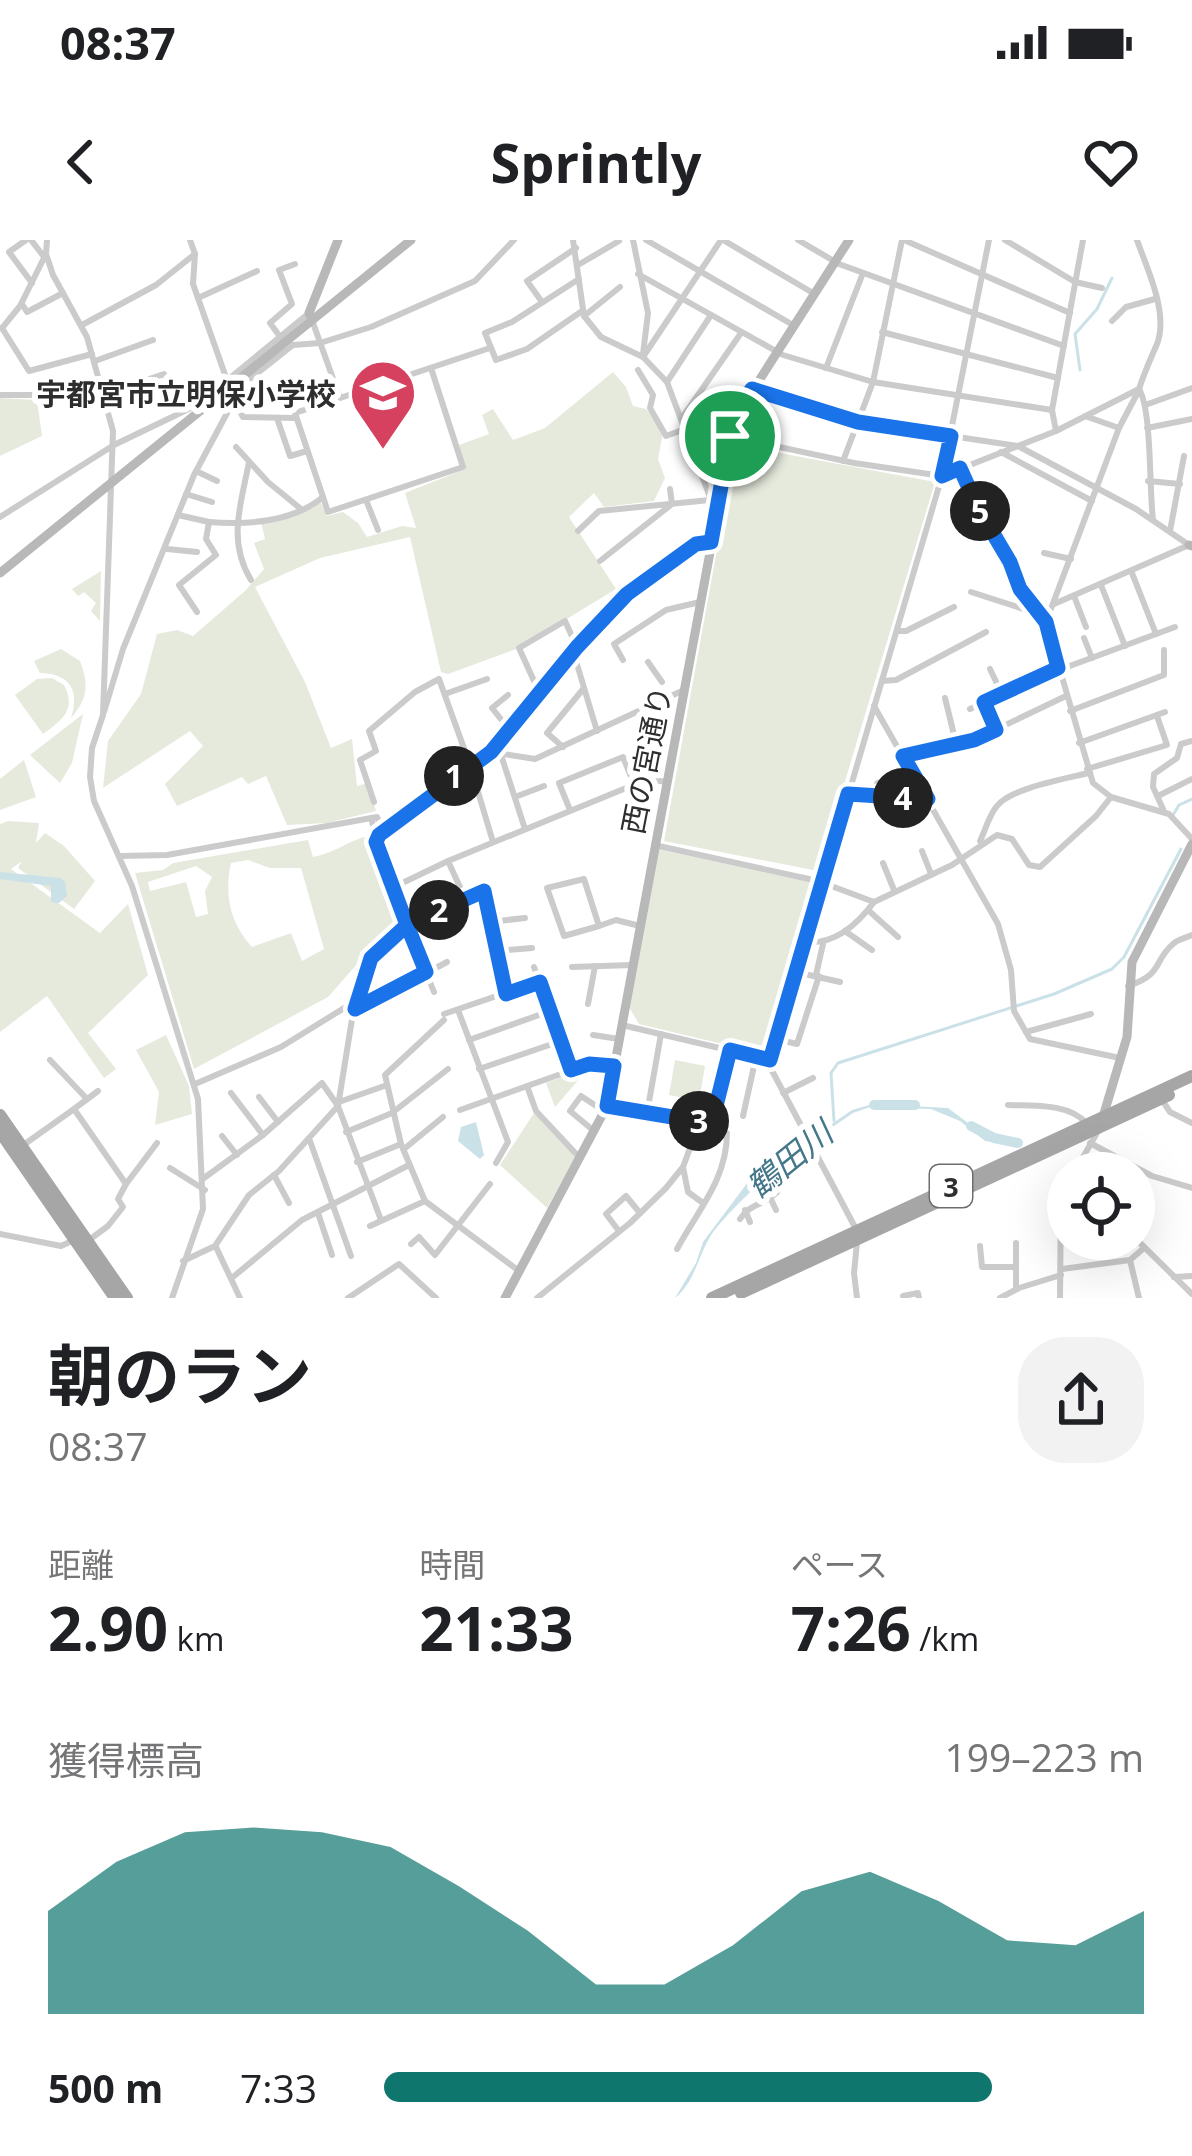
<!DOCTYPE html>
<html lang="ja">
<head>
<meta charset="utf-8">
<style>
  body { margin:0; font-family:"Open Sans","Noto Sans JP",sans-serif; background:#f2f2f2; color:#202124; height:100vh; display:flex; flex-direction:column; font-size:45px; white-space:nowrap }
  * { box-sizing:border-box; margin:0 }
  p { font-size:39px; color:#757577 }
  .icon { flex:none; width:66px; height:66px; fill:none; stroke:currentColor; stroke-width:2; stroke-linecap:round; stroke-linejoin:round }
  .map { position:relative; height:1058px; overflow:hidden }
  .details { display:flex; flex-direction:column; background:#fff; flex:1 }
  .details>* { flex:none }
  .buttons { position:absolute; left:1047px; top:912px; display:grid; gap:24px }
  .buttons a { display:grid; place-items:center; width:108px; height:108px; border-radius:50%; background:#fff; box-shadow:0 12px 48px #0002; font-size:60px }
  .pin { position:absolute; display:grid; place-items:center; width:102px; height:102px; color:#fff; margin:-51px; border:6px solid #fff; border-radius:50%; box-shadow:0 3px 12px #0007 }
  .km { position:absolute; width:60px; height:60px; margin:-30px; border-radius:50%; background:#222; color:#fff; font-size:33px; line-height:60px; text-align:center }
  .round { display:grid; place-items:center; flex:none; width:126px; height:126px; border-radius:48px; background:#f2f2f2 }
  .summary { display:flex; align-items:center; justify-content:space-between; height:204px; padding:0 48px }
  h1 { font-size:66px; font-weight:700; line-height:90px }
  .metrics { display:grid; grid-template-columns:repeat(3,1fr); gap:18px; height:204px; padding:12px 48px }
  .metrics div { display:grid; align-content:center }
  .metrics b { font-size:60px; font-weight:700 }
  .metrics small { font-size:33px; font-weight:400 }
  .metrics p { font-size:33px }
  .chart { height:336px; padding:24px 48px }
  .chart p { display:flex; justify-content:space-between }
  .chart svg { width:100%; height:216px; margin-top:12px; fill:#0f766e; opacity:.7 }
  ul { padding:0 48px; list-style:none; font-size:39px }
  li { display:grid; grid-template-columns:192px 144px 1fr; align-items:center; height:90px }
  li i { height:30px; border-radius:15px; background:#0f766e }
  .status { display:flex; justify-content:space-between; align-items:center; height:84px; padding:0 60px; background:#fff; direction:ltr }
  .status svg { height:33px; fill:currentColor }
  header { display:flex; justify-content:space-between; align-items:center; height:156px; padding:0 48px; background:#fff; font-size:54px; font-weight:700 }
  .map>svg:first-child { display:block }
  .green { fill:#e6eadd; fill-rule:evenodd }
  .water { fill:#cbe1e8 }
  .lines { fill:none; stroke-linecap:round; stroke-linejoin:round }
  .stream { stroke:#cbe1e8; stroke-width:3 }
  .river { stroke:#cbe1e8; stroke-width:10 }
  .street { stroke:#cbcbcb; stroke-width:6 }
  .secondary { stroke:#b8b8b8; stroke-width:9 }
  .primary { stroke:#a6a6a6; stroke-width:12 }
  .route-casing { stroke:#fff; stroke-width:24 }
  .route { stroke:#1a73e8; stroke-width:15 }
  .labels { text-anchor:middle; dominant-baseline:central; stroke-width:12; stroke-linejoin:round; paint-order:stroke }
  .shield { fill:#fff; stroke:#6d6d6d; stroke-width:3 }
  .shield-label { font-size:27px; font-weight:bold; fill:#2e2e2e }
  .poi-label { font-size:30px; font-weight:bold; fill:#2e2e2e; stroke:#fff; text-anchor:end }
  .street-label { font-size:30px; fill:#2e2e2e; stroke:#fff }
  .water-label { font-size:33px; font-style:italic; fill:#447789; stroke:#fff }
</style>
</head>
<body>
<div class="status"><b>08:37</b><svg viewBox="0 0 49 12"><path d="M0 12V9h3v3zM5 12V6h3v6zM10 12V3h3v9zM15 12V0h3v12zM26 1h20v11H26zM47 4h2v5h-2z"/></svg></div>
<header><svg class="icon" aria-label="back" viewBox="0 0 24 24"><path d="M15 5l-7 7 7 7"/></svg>Sprintly<svg class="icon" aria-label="heart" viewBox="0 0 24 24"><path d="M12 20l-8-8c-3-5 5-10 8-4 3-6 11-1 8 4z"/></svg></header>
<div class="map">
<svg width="1192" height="1058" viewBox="0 0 1192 1058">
  <rect width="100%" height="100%" fill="#fff"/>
  <g class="green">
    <polygon points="613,132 626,147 633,166 646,169 663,192 658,219 665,238 654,261 604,267 594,253 569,277 616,349 519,408 448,434 441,432 410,297 320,318 255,347 305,442 331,508 352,499 357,546 368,543 376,571 327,583 287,585 266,536 248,544 242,537 177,566 165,544 203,506 190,491 103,548 108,501 141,454 157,394 177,390 193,396 245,351 264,329 254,303 265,299 261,282 320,261 327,276 343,272 358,283 367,297 402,286 416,288 405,253 465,229 459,205 489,194 482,175 493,169 513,200 545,188"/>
    <polygon points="0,158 37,160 42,196 0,216"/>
    <polygon points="736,205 935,242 818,631 664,601"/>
    <polygon points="101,331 100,381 91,371 96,363 84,352 78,356 72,349"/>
    <path d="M61 409 80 421C89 444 88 459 71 478 80 450 70 434 40 433L34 421Z"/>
    <path d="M52 438 64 445C77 470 62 480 43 494L15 455 37 439Z"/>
    <polygon points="83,474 72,523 60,543 30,515"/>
    <polygon points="24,520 36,557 0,570 0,539"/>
    <polygon points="8,581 39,583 36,603 45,593 64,606 95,641 74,669 18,628 22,621 11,629 100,693 128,664 148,735 88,793 116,829 104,838 47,756 0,792 0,584"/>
    <path d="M364 597C387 612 390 658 394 683L376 710 373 706 328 757 194 829 135 633 163 630 173 623 308 600 313 617C337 612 344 603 364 597ZM248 620 270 628H301L324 709 302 721 291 693 252 707C230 683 224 655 231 623ZM196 626 212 637 205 651 208 674 196 677 186 642 150 651 148 642Z"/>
    <polygon points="657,609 819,644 768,815 639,784 629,767"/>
    <polygon points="166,795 189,846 192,874 155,885 159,852 136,810"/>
    <polygon points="675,820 705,826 699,861 669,855"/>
    <polygon points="578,831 581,837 555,867 546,843"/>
    <polygon points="534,873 576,916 547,968 500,925"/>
  </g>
  <g class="water">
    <polygon points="0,632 60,638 65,642 67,656 59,663 51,662 51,646 0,639"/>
    <path d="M873 864 948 868 988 898 1024 906 985 901 960 881 931 869 870 867 853 873C801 909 759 938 717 987 699 1008 697 1041 675 1058L696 1023 703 1002 748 942 852 870Z"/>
    <polygon points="476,882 484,915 480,919 458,901 461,887"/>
  </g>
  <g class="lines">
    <g class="stream">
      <polyline points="1080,130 1075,94 1097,69 1112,38"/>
      <polyline points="1173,575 1179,565 1192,559"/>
      <polyline points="834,881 831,833 838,823 1054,754 1112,729 1124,717 1181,609"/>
    </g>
    <g class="river">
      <polyline points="874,865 915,865"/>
      <polyline points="971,886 994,898 1018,903"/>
    </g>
    <g class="street">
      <polyline points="26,0 9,12 32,43"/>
      <polyline points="31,0 45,18"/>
      <polyline points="47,0 46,14 53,35 87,97 113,191 103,475 92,508 90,537 94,561 132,646 198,859 203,969 172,1058"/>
      <polyline points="573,0 584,76 601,97 643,117 667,142 711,260 717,261"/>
      <polyline points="633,0 648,73 643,114"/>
      <polyline points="646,0 793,85"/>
      <polyline points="723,0 813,53"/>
      <polyline points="798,0 839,24 1064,106"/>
      <polyline points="904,0 1070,73"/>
      <polyline points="1005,0 1075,42 1102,48"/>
      <polyline points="578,25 619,1"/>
      <polyline points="638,34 783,115 873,142 1052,170"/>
      <polyline points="579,39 512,82 485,93 496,120 527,109 582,71"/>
      <polyline points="198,58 257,31"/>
      <polyline points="542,62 527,41 576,8"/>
      <polyline points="22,64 27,72 63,53"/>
      <polyline points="584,76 620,47"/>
      <polyline points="312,80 340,158 490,108"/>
      <polyline points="1112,81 1126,67 1155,59"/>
      <polyline points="82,85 156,45 195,14"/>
      <polyline points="2,88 29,131 92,114"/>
      <polyline points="2,88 20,66 46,14"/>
      <polyline points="882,92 1058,138"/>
      <polyline points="281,98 270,83 292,64 279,30 295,24"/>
      <polyline points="643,117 721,0"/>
      <polyline points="95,121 153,100"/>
      <polyline points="826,128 863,33"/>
      <polyline points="638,130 653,155 650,168 666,196 685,189"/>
      <polyline points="667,142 711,75"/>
      <path d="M1139 149C1152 170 1149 248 1153 280"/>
      <polyline points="755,150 858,182 1018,206 1136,269 1189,305 1054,364"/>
      <polyline points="231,154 293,105 320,103 371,87 475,41 514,0"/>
      <polyline points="0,155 102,155 164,134 171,148 192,143 201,161"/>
      <polyline points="340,158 295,173 328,272 463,227 431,128"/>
      <polyline points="234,160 243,177 296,178"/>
      <polyline points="1148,164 1192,148"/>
      <polyline points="1085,176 1119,188"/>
      <polyline points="277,178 290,216 307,211"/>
      <polyline points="682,178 741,93"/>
      <polyline points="1147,188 1192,179"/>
      <polyline points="1056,191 1052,170 1083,0"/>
      <polyline points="686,192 726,176 734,178"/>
      <path d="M733 197 854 223 942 236 1056 191 1139 149C1144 133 1151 118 1157 104 1169 73 1147 29 1137 0"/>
      <polyline points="236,207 268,242 301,269"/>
      <polyline points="1001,212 1092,261"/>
      <polyline points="843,221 873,142 902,0"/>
      <path d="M249 222C241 264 227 301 251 340"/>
      <polyline points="960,228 978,269 1010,322 1020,349 1046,382 1093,543 1111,557 1169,574 1192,599"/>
      <polyline points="196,231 217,241"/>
      <polyline points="1148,241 1180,244"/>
      <polyline points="186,254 212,262"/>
      <polyline points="366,260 378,290"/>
      <polyline points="178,275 209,282 206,299 216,315 179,345 197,372"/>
      <polyline points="0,277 114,205 197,165 309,73"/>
      <path d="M209 282C247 285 293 282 323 257"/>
      <polyline points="578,291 599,271 710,260"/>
      <polyline points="1170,291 1184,216"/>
      <polyline points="167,309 197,312"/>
      <polyline points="1044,313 1071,319"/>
      <polyline points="600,321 672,264 670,249"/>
      <polyline points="1132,333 1156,394"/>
      <polyline points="1101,345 1125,406"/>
      <polyline points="971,352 1036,373"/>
      <polyline points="1074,356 1086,387"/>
      <polyline points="1046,382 1119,188 1138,152"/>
      <polyline points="897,391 906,391 954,367"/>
      <polyline points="1084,398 1092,418"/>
      <polyline points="573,411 597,491"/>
      <polyline points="623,420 614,404 666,370 700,362"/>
      <polyline points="648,422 662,442"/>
      <polyline points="990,429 1002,454"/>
      <polyline points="1059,430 1175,387"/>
      <polyline points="882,441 896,440 986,392"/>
      <polyline points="539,452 519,408 565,381 577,407"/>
      <polyline points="445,454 487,439"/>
      <polyline points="508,455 492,468 508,488"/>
      <polyline points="945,458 956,503"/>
      <polyline points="984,462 996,490"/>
      <polyline points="874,466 998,684 1011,730 1014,771 1030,799 1120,818"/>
      <polyline points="970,469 1058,428"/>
      <polyline points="1070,471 1164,435 1164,410"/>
      <polyline points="104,472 123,409 194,235 234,160 193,44 195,14 190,0"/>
      <polyline points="1079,503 1165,472"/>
      <polyline points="563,507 547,493 584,448"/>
      <polyline points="491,512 535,519 684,450"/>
      <polyline points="501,515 525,589"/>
      <polyline points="903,516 974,500 1066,456"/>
      <polyline points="1087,529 1167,505 1157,476"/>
      <polyline points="849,553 928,559"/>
      <polyline points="875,556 877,543 890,539"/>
      <polyline points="1158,556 1192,539"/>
      <polyline points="515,557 544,546"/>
      <polyline points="374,562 360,520 376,511 369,491 415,452 439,439 470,525 493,602"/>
      <polyline points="1163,569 1153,547 1154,534 1177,518 1181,504 1192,501"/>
      <polyline points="570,570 559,543 623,517 634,544"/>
      <polyline points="371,578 392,648 434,752"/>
      <path d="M980 601C985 591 989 575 997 566 1011 548 1065 539 1088 533"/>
      <polyline points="654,605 818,641 874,662 952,625 997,595 1012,599 1029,625 1040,627 1096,576 1111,557"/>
      <polyline points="922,611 931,634"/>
      <polyline points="120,616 167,615 377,577 384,593 491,512 577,407 627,354 696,304 711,302"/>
      <polyline points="883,623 894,650"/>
      <polyline points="392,648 448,621"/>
      <polyline points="465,658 484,651 506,754"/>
      <polyline points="868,670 898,697"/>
      <polyline points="489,682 525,678"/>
      <polyline points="599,686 564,696 547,648 584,639 599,686 616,680 640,686"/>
      <polyline points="845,691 872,710"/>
      <path d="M805 702C834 705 857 685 874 662"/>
      <polyline points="495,711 532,708"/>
      <polyline points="534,727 571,830"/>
      <polyline points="572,727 632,725"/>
      <polyline points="796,732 840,742"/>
      <polyline points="816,735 823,704"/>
      <path d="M1128 746C1164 734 1153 721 1173 704 1178 699 1186 698 1192 695"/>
      <polyline points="588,764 595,726"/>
      <polyline points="458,770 508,902 496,923"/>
      <polyline points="444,774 540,741"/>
      <polyline points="444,780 385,835 401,904 425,961 519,1031"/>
      <polyline points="622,785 770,820"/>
      <polyline points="1026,792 1091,774"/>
      <polyline points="593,795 619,799"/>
      <polyline points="776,799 797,804 819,736"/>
      <polyline points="469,800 550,771"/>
      <polyline points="50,820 87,859"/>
      <polyline points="479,829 561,801"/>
      <polyline points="195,844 281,807 349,765 360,769 447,722"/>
      <polyline points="527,846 536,871 580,918"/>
      <polyline points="231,853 263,895"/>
      <polyline points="783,853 813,838"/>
      <polyline points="259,857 278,882"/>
      <polyline points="1162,860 1170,872 1192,883"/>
      <polyline points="339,862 387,845"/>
      <path d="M1008 865C1032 866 1069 863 1086 883"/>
      <polyline points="607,866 713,882 730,810"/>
      <polyline points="74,869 98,851"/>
      <polyline points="460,870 589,824 614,826"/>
      <polyline points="647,873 661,794"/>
      <polyline points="743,876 756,817"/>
      <polyline points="594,891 570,871 581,856 604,871"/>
      <polyline points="346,892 392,873 448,829"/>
      <polyline points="222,896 237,915"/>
      <polyline points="310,901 351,1016"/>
      <polyline points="1090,903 1152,936 1192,948"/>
      <polyline points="22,906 74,869 126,944 118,959 123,967 108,986 89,1000"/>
      <polyline points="404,909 443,877"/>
      <polyline points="357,922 401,904"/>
      <polyline points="683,927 688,952 703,963"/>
      <polyline points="170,928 205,950"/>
      <polyline points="1074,933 1098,891"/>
      <polyline points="274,935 289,963"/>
      <polyline points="204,938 263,895 322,843 338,866 381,980"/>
      <polyline points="126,944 157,903"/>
      <polyline points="770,957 776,970"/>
      <polyline points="745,970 750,982"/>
      <polyline points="318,973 332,1015"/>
      <path d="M740 979C750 963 767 964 778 951 793 934 789 920 812 905"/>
      <polyline points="370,986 425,961"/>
      <polyline points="856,989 769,825 942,236 989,0"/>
      <polyline points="619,991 606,974 626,956 640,973"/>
      <polyline points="0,994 61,1006 74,1000"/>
      <polyline points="1134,997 1192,1054"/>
      <polyline points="857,1002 854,1033 857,1058"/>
      <polyline points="1016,1003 1016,1049"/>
      <polyline points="411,1004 419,997 435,1015 490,944"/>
      <polyline points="980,1006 982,1027 1016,1027"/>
      <polyline points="216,1007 240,1058"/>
      <path d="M677 1009C698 970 727 939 727 893L705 886"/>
      <polyline points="183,1021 215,1006 249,955 279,931 338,866 353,773 375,712 407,685 465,658 448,621 648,539 666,542"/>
      <polyline points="1062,1029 1130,1020"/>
      <polyline points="233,1037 302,980 409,925"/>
      <polyline points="1174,1037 1192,1036"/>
      <polyline points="903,1056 918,1053 919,1058"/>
      <polyline points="348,1058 399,1024 436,1058"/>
      <polyline points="537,1058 630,983 666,948 683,927 700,881"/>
      <polyline points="1000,1058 1019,1048 1061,1035"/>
      <polyline points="1060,1058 1061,950 1068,941"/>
      <polyline points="1139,1058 1130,1020 1144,1008"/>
    </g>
    <g class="secondary">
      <polyline points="312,80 309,73 338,0"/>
      <polyline points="1189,305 1192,306"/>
      <polyline points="0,333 411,0"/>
      <polyline points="1102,880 1127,797 1132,722 1192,604"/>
      <polyline points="505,1058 607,866 735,178 849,0"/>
    </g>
    <g class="primary">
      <polyline points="0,875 127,1058"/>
      <polyline points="0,892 115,1058"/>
      <polyline points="741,1053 1169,855"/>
      <polyline points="712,1058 1192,836"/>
    </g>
  </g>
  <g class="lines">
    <g class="route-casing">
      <polyline id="route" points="730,196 711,302 696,304 627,354 577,407 491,512 379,595 376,602 407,685 371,718 355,769 426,732 407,685 484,651 506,754 540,742 571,830 589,824 614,826 607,866 708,883 712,882 730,810 770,820 848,554 928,559 903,516 974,500 996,490 984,462 1058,428 1046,382 1020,349 1010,322 978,268 960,228 942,236 951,196 858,182 752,149 739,167 730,196"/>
    </g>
    <use href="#route" class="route"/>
  </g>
  <defs>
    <g id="school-pin" transform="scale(3.45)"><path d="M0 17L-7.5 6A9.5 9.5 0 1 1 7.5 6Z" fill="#d5415f" stroke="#fff"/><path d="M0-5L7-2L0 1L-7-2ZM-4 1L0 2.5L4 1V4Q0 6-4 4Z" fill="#fff"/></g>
  </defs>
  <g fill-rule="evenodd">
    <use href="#school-pin" x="383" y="153"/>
  </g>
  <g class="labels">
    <rect class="shield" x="930" y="925" width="42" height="42" rx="9"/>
    <g class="shield-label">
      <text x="951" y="946">3</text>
    </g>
    <g class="poi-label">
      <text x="336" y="153">宇都宮市立明保小学校</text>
    </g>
    <g class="street-label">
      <text transform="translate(646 520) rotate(-79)">西の宮通り</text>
    </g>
    <g class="water-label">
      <text transform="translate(789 919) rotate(-39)">鶴田川</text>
    </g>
  </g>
</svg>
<div class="buttons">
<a><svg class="icon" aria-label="locate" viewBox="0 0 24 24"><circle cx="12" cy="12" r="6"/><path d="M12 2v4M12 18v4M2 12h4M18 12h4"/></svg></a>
</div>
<div class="pin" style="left:730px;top:196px;background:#1e9e55"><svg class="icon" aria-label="arrive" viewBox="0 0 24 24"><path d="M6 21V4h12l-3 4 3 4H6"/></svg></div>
<b class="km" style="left:454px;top:536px">1</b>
<b class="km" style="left:439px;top:670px">2</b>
<b class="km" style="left:699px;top:881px">3</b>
<b class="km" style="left:903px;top:558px">4</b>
<b class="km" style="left:980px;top:271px">5</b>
</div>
<section class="details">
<div class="summary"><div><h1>朝のラン</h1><p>08:37</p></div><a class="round"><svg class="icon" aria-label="share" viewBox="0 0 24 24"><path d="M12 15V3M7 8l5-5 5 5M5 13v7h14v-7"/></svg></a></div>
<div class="metrics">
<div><p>距離</p><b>2.90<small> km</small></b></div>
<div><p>時間</p><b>21:33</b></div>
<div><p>ペース</p><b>7:26<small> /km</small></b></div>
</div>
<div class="chart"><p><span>獲得標高</span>199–223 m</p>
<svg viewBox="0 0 160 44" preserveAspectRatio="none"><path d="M0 44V23L10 13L20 7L30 6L40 7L50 10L60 18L70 27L80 38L90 38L100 30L110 19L120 15L130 21L140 29L150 30L160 23V44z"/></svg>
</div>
<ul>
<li><b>500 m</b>7:33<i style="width:80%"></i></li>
</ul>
</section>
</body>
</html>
